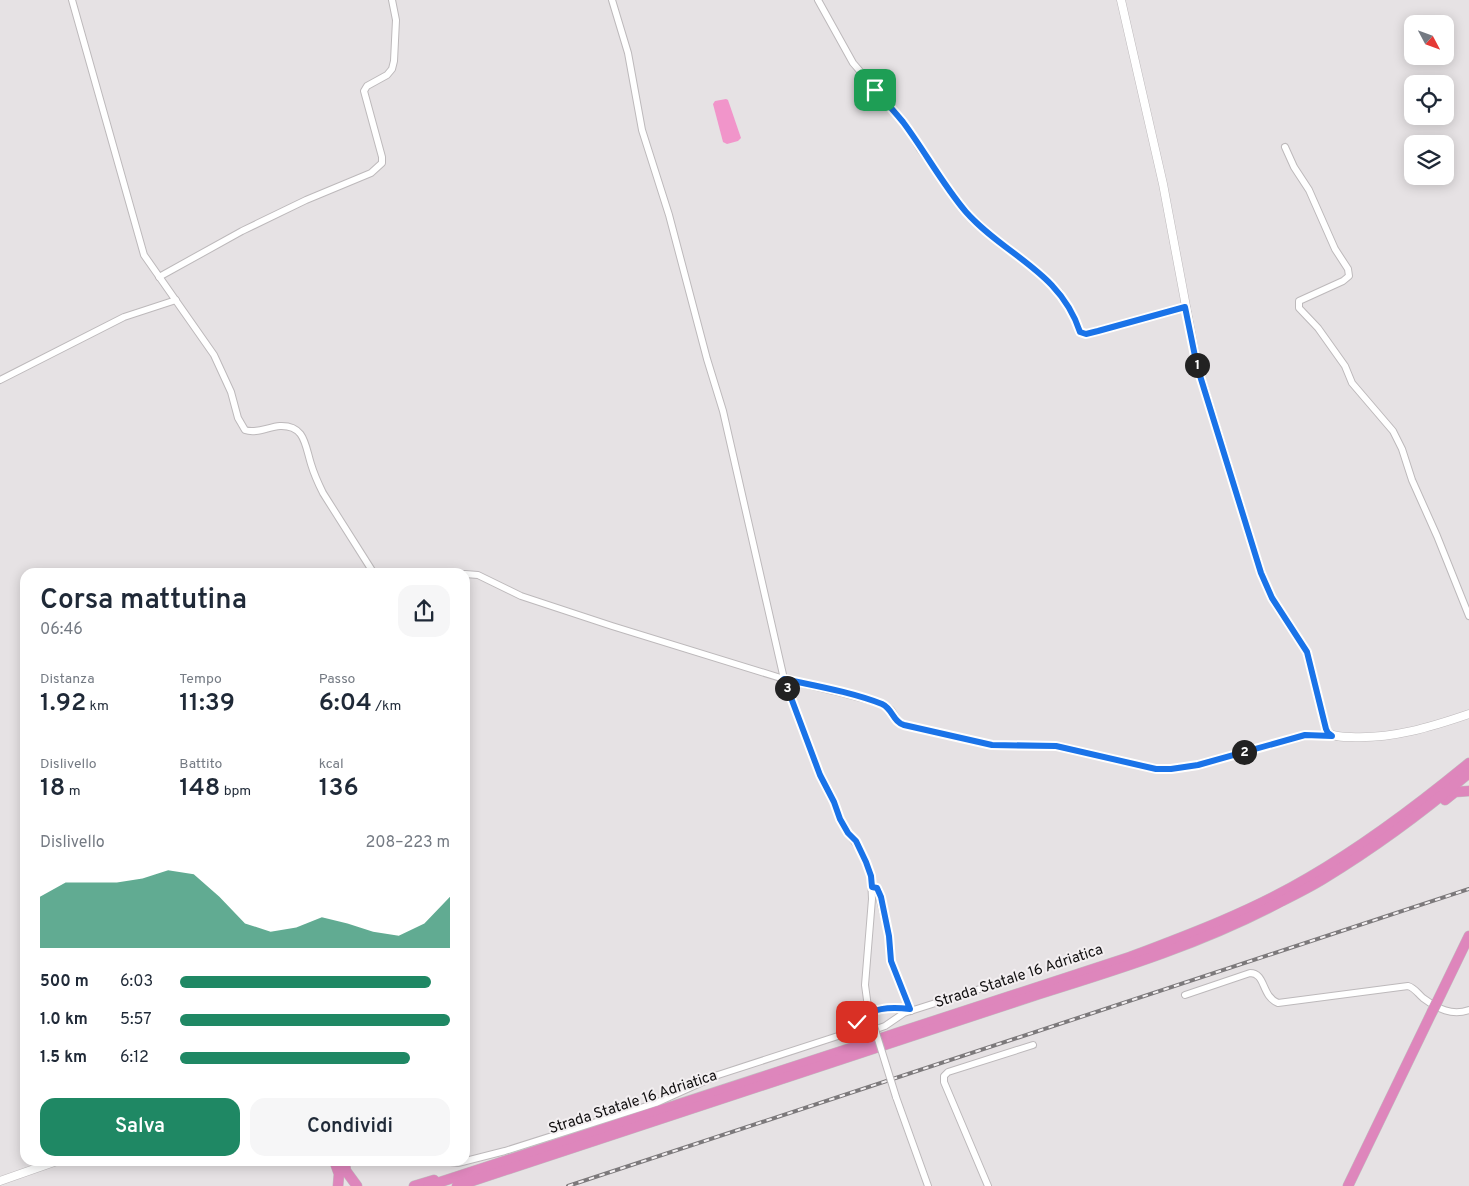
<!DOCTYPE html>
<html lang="it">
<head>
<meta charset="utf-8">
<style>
  body { margin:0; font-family:Overpass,sans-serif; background:#f6f6f7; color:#1f2937; height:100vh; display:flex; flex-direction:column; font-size:19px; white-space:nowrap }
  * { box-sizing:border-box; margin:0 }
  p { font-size:16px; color:#747a83 }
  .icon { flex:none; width:28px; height:28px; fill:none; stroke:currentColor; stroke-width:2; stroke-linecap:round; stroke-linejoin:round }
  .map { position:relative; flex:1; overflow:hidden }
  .details { position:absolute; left:20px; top:568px; width:450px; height:598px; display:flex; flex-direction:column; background:#fff; border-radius:15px; box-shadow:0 2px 12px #0003 }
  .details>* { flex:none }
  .needle { width:32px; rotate:131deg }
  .buttons { position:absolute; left:1404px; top:15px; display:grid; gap:10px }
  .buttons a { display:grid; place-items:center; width:50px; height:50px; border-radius:10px; background:#fff; box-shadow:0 2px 12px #0003; font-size:25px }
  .pin { position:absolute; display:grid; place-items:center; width:42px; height:42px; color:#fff; margin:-21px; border-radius:10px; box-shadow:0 2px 8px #0006 }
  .km { position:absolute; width:25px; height:25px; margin:-12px; border-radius:50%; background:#222; color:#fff; font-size:14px; line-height:25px; text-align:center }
  .round { display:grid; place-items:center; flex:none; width:52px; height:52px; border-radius:15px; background:#f6f6f7 }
  .headline { display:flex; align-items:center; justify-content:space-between; height:85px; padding:0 20px }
  h1 { font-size:28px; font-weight:600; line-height:38px }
  .metrics { display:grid; grid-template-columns:repeat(3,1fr); gap:8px; height:85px; padding:5px 20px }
  .metrics div { display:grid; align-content:center }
  .metrics b { font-size:25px; font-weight:600 }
  .metrics small { font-size:14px; font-weight:400 }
  .metrics p { font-size:14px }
  .chart { height:140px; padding:10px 20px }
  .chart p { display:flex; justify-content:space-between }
  .chart svg { width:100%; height:90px; margin-top:5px; fill:#1f8864; opacity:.7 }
  .action { display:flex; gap:10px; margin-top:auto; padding:10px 20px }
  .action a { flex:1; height:58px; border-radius:15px; background:#1f8864; color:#fff; font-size:20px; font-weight:600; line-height:58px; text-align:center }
  .action a+a { background:#f6f6f7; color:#1f2937 }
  ul { padding:0 20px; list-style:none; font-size:16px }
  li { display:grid; grid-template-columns:80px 60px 1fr; align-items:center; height:38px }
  li i { height:12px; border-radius:6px; background:#1f8864 }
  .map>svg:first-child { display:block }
  .water { fill:#f195ca }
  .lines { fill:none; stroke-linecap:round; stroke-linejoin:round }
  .minor-casing { stroke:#bdb9bb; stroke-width:8 }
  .tertiary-casing { stroke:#bdb9bb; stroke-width:9 }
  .trunk-casing { stroke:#c1c1c1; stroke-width:11 }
  .minor { stroke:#fff; stroke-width:6 }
  .tertiary { stroke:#fff; stroke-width:8 }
  .trunk { stroke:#de86bc; stroke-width:10 }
  .rail-casing { stroke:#7c797b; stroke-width:4 }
  .rail { stroke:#f3eff1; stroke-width:2; stroke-dasharray:5.5; stroke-linecap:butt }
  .minor-bridge-casing { stroke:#bdb9bb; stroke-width:8; stroke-linecap:butt }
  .trunk-bridge-casing { stroke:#c1c1c1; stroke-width:11; stroke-linecap:butt }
  .minor-bridge { stroke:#fff; stroke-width:6 }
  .trunk-bridge { stroke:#de86bc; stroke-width:10 }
  .route-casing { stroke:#fff; stroke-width:10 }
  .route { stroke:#1a73e8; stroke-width:6 }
  .labels { text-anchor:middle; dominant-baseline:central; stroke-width:4; stroke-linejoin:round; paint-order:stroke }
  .street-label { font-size:15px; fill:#121011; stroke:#f3eff1 }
</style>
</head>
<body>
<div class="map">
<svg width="1469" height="1186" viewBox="0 0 1469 1186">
  <rect width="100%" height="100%" fill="#e6e2e4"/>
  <polygon class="water" points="726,99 728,100 741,138 738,141 727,144 723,142 713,104 715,101"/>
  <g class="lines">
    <g class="minor-casing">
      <g id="minor">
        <path d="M72 0 144 255 214 355 231 392 238 418 245 430C256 434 268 427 280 426 305 425 305 445 311 464 314 474 318 483 323 493L373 572"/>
        <polyline points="612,0 628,53 642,130 669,215 707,359 723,411 784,679 820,775 834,802 840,819 848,833 860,849 871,876 872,899 865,985 868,1007"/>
        <polyline points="818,0 853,63 903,121 920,149 966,212 1002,245 1042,275 1059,292 1071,310 1080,332 1086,334 1098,331 1185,307"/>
        <polyline points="1285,147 1294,167 1309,190 1335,249 1348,269 1349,276 1343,281 1299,301 1299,308 1318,328 1345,366 1352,383 1393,431 1402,449 1412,480 1437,536 1469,616"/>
        <polyline points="159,277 242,231 306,200 371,173 382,163 382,157 364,91 367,86 387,75 392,69 394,61 396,20 392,0"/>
        <polyline points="0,380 124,317 176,300"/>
        <polyline points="465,574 478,575 521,596 612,626 784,679 834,691 883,704 891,710 900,724 992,745 1056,746 1155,769 1171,769 1198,765 1305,735 1332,736"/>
        <polyline points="871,887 877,888 889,935 891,961 911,1011"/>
        <path d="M1185 995 1250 973C1266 973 1261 996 1278 1003L1408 986C1415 988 1418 994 1423 998 1438 1009 1452 1016 1469 1010"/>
        <polyline points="840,1035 863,1014 882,1008 911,1009"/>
        <polyline points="896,1097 928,1186"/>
        <polyline points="437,1160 458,1163 505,1151 656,1103 718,1075 838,1036 868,1032 885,1026 904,1013 1008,980"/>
        <polyline points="988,1186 944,1082 944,1076 948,1072 1033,1045"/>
      </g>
    </g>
    <g class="tertiary-casing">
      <g id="tertiary">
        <path d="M1121 0 1163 184 1197 365 1261 573 1272 598 1307 652 1326 729 1328 733C1335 737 1343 737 1351 737 1392 739 1431 727 1469 714"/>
        <polyline points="0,1181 60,1160"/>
      </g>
    </g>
    <g class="trunk-casing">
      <g id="trunk">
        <polyline points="1445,800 1455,792 1469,791"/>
        <polyline points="1437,1002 1469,936"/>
        <polyline points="334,1160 339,1174 338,1186"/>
        <polyline points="344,1160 346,1171 357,1186"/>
        <polyline points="414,1186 434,1180"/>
        <path d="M428 1186 1130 957C1191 934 1252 911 1308 878 1365 845 1418 805 1469 763"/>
        <path d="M457 1186 1039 994C1123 968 1205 942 1282 901 1296 894 1310 887 1323 879 1374 848 1423 812 1469 773"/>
        <polyline points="1348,1186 1432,1012"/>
      </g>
    </g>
    <use href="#minor" class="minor"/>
    <use href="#tertiary" class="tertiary"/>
    <use href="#trunk" class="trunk"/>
    <g class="rail-casing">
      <polyline id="rail" points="568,1186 1469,889"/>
    </g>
    <use href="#rail" class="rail"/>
    <g class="minor-bridge-casing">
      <polyline id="minor-bridge" points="868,1007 896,1097"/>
    </g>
    <g class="trunk-bridge-casing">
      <polyline id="trunk-bridge" points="1432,1012 1437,1002"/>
    </g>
    <use href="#minor-bridge" class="minor-bridge"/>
    <use href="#trunk-bridge" class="trunk-bridge"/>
  </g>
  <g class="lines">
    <g class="route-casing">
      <path id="route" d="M857 1022C870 1007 891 1007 910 1009L891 961 889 936 881 897 877 888 872 887 871 876 866 862 856 841 848 833 840 819 834 802 820 775 784 679C816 686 851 692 882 704 893 709 893 722 904 725L992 745 1056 746 1156 769H1171L1198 765 1305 735 1332 736 1328 733 1326 729 1307 652 1272 598 1261 573 1197 366 1185 307 1098 331 1086 334 1080 332C1060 271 1005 256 966 212 943 185 924 150 903 122 894 111 884 100 875 90"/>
    </g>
    <use href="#route" class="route"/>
  </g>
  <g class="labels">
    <g class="street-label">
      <text transform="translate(1019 977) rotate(-18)">Strada Statale 16 Adriatica</text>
      <text transform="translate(633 1103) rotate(-18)">Strada Statale 16 Adriatica</text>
    </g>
  </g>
</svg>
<div class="buttons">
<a><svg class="needle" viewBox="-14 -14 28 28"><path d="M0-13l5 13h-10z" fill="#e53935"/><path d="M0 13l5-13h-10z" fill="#747a83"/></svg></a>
<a><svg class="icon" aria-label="locate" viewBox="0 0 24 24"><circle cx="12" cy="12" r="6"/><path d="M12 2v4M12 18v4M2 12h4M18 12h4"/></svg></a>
<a><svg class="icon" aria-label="layers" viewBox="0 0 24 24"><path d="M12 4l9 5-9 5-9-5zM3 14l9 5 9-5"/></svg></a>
</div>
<div class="pin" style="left:875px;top:90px;background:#1e9e55"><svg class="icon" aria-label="arrive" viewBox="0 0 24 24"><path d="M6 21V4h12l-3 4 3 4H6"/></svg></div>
<div class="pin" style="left:857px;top:1022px;background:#d93025"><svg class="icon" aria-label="check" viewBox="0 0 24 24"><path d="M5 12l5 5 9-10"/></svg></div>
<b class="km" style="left:1197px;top:365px">1</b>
<b class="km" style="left:1244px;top:752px">2</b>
<b class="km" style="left:787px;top:688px">3</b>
<section class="details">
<div class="headline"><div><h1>Corsa mattutina</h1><p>06:46</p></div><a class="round"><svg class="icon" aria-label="share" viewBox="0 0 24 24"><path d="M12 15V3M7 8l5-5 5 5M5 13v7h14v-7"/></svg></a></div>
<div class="metrics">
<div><p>Distanza</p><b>1.92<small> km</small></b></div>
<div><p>Tempo</p><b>11:39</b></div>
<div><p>Passo</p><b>6:04<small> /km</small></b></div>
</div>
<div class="metrics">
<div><p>Dislivello</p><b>18<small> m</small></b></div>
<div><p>Battito</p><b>148<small> bpm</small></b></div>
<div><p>kcal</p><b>136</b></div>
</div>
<div class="chart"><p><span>Dislivello</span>208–223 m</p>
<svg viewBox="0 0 160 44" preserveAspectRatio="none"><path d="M0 44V19L10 12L20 12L30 12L40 10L50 6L60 8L70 19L80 32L90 36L100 34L110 29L120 32L130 36L140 38L150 32L160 19V44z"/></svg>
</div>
<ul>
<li><b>500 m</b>6:03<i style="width:93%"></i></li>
<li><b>1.0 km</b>5:57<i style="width:100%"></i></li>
<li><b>1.5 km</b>6:12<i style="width:85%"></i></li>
</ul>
<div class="action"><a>Salva</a><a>Condividi</a></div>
</section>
</div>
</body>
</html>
